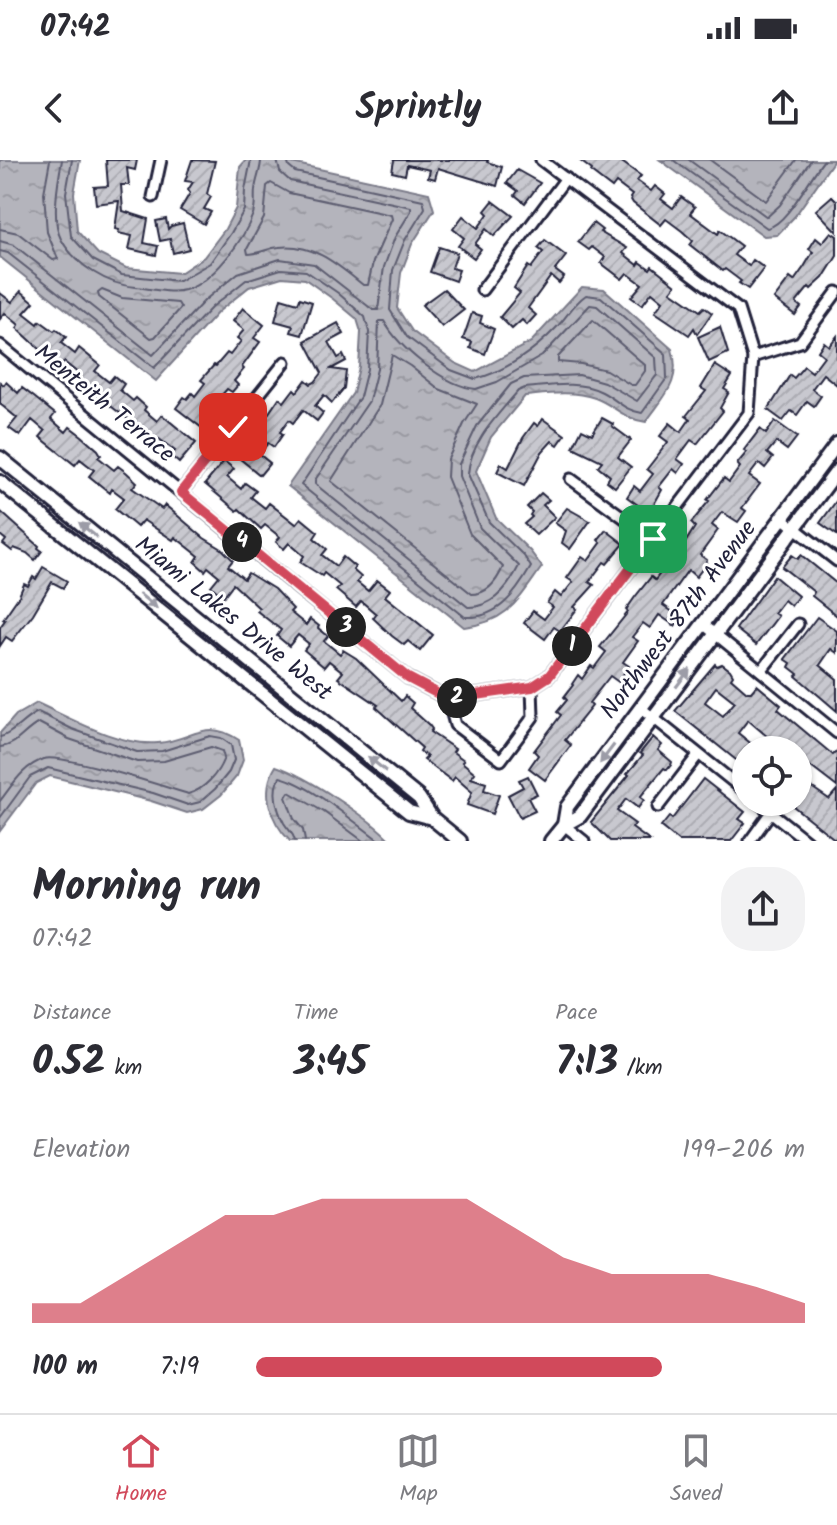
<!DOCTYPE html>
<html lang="en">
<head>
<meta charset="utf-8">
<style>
  body { margin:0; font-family:Kalam,sans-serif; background:#f2f2f3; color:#2b2b33; height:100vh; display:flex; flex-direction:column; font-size:30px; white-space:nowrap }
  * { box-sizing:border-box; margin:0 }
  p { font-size:26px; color:#7c7c81 }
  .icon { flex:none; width:44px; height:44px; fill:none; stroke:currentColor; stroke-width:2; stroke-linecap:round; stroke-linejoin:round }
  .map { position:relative; height:681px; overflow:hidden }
  .side { display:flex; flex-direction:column; background:#fff; flex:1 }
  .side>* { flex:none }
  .fabs { position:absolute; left:732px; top:576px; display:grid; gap:16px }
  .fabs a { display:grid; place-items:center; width:80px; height:80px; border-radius:50%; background:#fff; box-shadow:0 2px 6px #0004; font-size:40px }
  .pin { position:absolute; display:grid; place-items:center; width:68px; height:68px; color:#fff; margin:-34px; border-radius:16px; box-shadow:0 4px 12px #0006 }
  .km { position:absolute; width:40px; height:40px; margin:-20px; border-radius:50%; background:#222; color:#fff; font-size:22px; line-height:40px; text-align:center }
  .round { display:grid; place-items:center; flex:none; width:84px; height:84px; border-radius:32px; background:#f2f2f3 }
  .headline { display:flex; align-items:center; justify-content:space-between; height:136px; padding:0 32px }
  h1 { font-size:44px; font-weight:800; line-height:60px }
  .figures { display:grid; grid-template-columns:repeat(3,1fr); gap:12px; height:136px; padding:8px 32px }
  .figures div { display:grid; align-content:center }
  .figures b { font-size:40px; font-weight:800 }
  .figures small { font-size:22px; font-weight:400 }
  .figures p { font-size:22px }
  .chart { height:224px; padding:16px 32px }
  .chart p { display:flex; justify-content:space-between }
  .chart svg { width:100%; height:144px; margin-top:8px; fill:#d1495b; opacity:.7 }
  ul { padding:0 32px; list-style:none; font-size:26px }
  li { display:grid; grid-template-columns:128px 96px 1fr; align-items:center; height:60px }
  li i { height:20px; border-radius:10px; background:#d1495b }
  .status { display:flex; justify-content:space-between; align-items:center; height:56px; padding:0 40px; background:#fff; direction:ltr }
  .status svg { height:22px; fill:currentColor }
  header { display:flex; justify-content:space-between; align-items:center; height:104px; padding:0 32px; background:#fff; font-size:36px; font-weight:800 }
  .tab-bar { display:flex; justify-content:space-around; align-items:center; height:112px; border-top:2px solid #e1e1e2; background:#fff; font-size:22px; color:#7c7c81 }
  .tab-bar a { display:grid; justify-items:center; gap:4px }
  .tab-bar .active { color:#d1495b }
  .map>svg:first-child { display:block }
  .water { fill:url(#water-ripples); stroke:#7a7a88; stroke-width:2 }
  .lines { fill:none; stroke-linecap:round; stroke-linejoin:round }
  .shore { stroke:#5c5c6f; stroke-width:2 }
  .building { fill:url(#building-hatch); stroke:#22223b; stroke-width:2; fill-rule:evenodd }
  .street-casing { stroke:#22223b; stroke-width:15 }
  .secondary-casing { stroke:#22223b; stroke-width:18 }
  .street { stroke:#fff; stroke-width:9 }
  .secondary { stroke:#fff; stroke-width:12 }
  .oneway { fill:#9c9ca7 }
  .route-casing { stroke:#fff; stroke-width:16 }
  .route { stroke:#d1495b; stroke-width:10 }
  .labels { text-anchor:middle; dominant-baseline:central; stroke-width:6; stroke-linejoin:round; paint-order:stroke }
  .street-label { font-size:24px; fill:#22223b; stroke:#fff }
</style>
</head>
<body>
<div class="status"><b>07:42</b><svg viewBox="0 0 49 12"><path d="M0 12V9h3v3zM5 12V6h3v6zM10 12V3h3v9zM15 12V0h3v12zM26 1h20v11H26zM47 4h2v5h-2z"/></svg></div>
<header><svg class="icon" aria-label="back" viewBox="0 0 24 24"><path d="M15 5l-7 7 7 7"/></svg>Sprintly<svg class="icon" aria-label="share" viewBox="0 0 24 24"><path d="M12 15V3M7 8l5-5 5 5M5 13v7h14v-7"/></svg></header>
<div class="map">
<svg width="837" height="681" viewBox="0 0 837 681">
  <defs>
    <pattern id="water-ripples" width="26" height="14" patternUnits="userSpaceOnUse" patternTransform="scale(2)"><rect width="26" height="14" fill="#b4b4bc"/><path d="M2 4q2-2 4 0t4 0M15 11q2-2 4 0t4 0" fill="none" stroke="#9a9aa2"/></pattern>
    <pattern id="building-hatch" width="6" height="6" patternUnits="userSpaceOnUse" patternTransform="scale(2)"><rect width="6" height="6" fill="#c8c8cf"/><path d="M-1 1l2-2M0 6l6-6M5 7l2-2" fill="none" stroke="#acacb3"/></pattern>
  </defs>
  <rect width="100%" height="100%" fill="#fff"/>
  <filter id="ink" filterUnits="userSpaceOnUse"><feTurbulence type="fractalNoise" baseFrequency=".0125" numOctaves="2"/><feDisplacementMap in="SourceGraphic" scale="16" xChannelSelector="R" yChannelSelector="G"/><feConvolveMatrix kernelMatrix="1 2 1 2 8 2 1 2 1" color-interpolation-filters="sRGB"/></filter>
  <g filter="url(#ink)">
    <g class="water">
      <path d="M0 0H80L74 33 77 71 98 94 126 108 180 113 204 97 225 69 236 48 240 7 246 0H278L429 33 434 50 412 84 401 113 397 148 412 171 455 203 475 212 531 182 582 127 604 129 672 189C682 222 664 236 646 262 623 259 614 245 595 238 572 230 547 234 525 236L491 277 476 311 496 358 530 391 542 407C518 440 508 462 464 467L288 326 353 233 359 207 361 172 357 159 333 139 305 119 282 117 249 127 218 152 156 221 0 97Z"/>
      <polygon points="660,0 834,0 795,56 777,75 764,76"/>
      <path d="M37 543C70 558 120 587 158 583 194 580 204 557 239 580L243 600 237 616 221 635 203 649 187 653 151 641 50 616 36 623 0 671V573L16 555Z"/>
      <path d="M276 606C306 616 369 657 391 681H290C270 661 260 631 276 606Z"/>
    </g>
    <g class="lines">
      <g class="shore">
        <path d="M62 0C58 21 51 60 61 79 75 105 108 125 136 127 151 129 171 134 185 130 212 123 244 80 253 54 256 46 254 38 255 30 256 19 261 10 261 0"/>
        <polyline points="72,0 66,33 71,76 93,100 122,115 179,121 210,103 231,73 244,50 245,30 251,0"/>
        <path d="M673 0 767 68C787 65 810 16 824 0"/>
        <polyline points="689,0 767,57 780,45 811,0"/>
        <polyline points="710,0 766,41 796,0"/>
        <path d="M271 23 289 33 391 55 392 59 373 102 368 125H363C338 105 314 83 279 87 268 88 259 94 248 94L247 89 264 58 267 26Z"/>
        <polyline points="0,69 18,73 53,100 58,99 47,72 44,33 50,0"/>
        <polyline points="0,81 14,85 153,195 205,140 238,113 280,99 314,104 373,150 378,150 384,107 395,77 411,51 411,47 290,21 280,12 277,0"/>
        <path d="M0 91 8 93 154 208 212 147 246 120 281 109 306 111 338 133 365 157 369 172 367 209 360 237 301 325 465 457C498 459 516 433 531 407L524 396 489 362 468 314C470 282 499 254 518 231L525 228C549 226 579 220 602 232 616 239 625 251 642 253L667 218 666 194 601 137 586 135C573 144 567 157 556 168 535 190 505 212 475 219L451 210 407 177 390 150 393 110 405 80 425 48 423 40 295 12 289 7 287 0"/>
        <polygon points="102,130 122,138 178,143 181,148 155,177 151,178 99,137 98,133"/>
        <path d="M590 145 597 146 656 198 657 215 637 241 604 222 579 215 524 218 511 224 477 266 459 304V316L480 368 519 406C509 426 493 448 468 447L315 324V320L369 241 377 209 379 161H384C399 188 445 226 476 229L497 222 542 196Z"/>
        <polygon points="593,160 645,205 645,211 635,225 631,225 606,210 581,204 558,202 558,197"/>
        <path d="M392 195 410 206 439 229 477 244 464 264 448 299 447 317 470 374 503 407C497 421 487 434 472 434L331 321 380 245Z"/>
        <path d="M0 577C12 575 24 558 38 552L72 569 137 592 162 591 210 576 221 578 231 585 234 600 229 612 215 629 200 642 188 645 153 633 48 608 30 617 0 658"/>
        <path d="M0 587C17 586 24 570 39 563L69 579 137 602 164 601 211 587 222 591 224 598C218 614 204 630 188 634 165 627 62 593 44 599 23 606 13 624 0 641"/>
        <path d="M295 681C293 672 289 671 284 663 277 650 271 629 280 617 310 624 354 662 380 681"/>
        <polyline points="305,681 303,670 294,659 286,637 289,632 324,652 363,681"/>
      </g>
    </g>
    <g class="building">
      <polygon points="106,0 137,0 135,10 127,8 129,25 121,25 123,51 148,59 144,83 158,86 156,95 129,89 132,76 118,73 119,70 115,69 119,41 96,44 94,27 108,26"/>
      <polygon points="192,0 215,1 207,34 211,37 204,49 211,52 204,64 180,50 190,33 188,30 193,22 185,21"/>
      <polygon points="394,0 488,0 487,2 502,7 497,26 438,8 435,19 428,17 430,10 407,5 405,15 392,12"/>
      <polygon points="579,0 619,0 641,16 637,21 651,31 655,26 665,34 661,39 673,48 681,37 695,47 690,53 718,74 720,70 741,86 734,95 749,106 753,100 764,108 748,129 739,123 741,121 725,109 723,111 690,85 693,81 682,71 666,59 661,65 633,43 630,38 632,35 616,23 612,28 591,12 592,10"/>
      <polygon points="517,10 540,23 525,43 515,35 518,31 507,23"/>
      <polygon points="832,36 837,41 837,72 816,50"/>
      <polygon points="493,41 513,56 494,76 486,69 475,84 481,89 474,98 458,86 464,78 453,69 463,56 478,68 488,54 485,51"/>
      <polygon points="166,59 168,69 171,66 183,63 189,89 173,93 170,79 160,81 156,61"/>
      <polygon points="593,63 602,70 600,72 627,88 623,93 638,105 640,102 650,109 652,106 676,125 671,131 700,151 704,147 712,153 697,174 694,168 689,175 655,152 663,141 652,132 642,145 631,137 642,124 627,113 622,119 601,103 605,97 592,87 589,90 578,82"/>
      <polygon points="831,72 837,76 837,96 823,118 811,129 809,127 796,143 801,147 795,155 774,139 790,118 794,121 804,107 813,92 809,89 816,78 822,83"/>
      <polygon points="545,80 566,96 555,110 564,117 559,123 551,116 528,148 536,155 527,165 522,160 512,169 500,157 520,133 514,128 528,106 531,108 543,92 538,88"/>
      <polygon points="439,87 457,93 452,108 459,110 455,121 430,112"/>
      <polygon points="444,129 464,150 442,167 422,145"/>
      <polygon points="21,131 34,142 24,153 38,164 40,161 54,171 56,169 66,177 61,183 75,194 79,188 100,205 95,211 109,222 114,216 124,224 120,230 133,241 136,238 146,247 144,250 157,261 162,255 196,283 179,303 171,296 175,291 159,279 155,284 146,277 148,275 76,219 79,214 64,202 58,209 52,204 54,202 17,168 19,165 5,153 0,159 0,133 12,142"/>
      <polygon points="281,138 298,143 300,138 312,142 302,175 291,172 293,166 275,161"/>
      <polygon points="243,148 264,165 254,178 260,182 242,207 244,209 234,221 238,225 232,232 227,229 214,244 217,247 202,268 176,248 184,237 187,239 192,233 195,236 205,223 201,220 214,205 216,206 227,193 230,195 241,181 237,178 244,170 233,161"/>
      <polygon points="472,153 482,156 480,163 494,169 485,194 470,188 472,182 463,179"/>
      <polygon points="338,163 344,174 329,182 338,198 343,195 346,201 331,209 346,211 344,228 332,243 324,235 315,246 323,253 317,261 303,250 293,263 289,260 280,272 283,274 274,287 268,283 259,294 270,303 260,315 239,298 249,286 243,281 259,261 262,263 279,238 284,242 294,229 297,232 306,220 311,224 315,222 322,213 305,181"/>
      <polygon points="720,167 728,193 709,202 698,177"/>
      <polygon points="837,176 837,225 823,214 812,229 821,236 814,246 807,241 797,255 791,251 783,261 768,250 790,215 794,218 804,206 812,212 824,196 818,191 824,182 829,186"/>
      <polygon points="715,205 732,216 724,229 729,232 720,248 723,251 697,284 691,280 677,299 684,304 678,313 673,309 659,327 662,330 649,353 627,337 634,326 640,331 653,314 647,309 668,282 660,276 670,263 681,272 690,259 686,256 706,231 701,228"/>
      <polygon points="0,222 4,225 6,222 18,233 22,228 34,237 55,254 51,259 66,272 70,267 82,276 98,290 101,295 98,297 114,310 118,306 126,312 137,322 132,328 162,349 165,345 204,378 222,389 233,400 228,406 244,419 248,413 274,429 293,449 290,452 306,465 310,459 319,466 318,468 328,476 324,481 340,494 343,490 356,498 401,541 405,536 413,543 410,548 429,565 432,569 430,572 455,589 453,592 464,600 462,602 475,613 471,618 486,623 484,630 499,635 492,654 467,645 472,632 455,617 452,621 424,600 427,597 420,591 422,588 376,547 378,545 338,518 343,512 329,501 324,507 304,490 309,484 298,475 289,486 277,476 281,470 257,451 259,448 233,424 223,437 211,426 219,416 208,407 205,411 195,402 199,396 175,377 173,380 143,360 137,367 131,362 115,349 124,338 112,329 110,333 89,316 94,310 80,299 75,305 40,277 45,271 32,260 20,276 9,268 17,258 0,244"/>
      <polygon points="602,258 613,264 612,266 631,280 618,297 631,307 615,327 607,321 610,316 598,306 602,301 573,287 582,269 592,274"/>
      <polygon points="543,259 565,275 558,285 552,281 542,292 524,326 497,312 501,304 508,308 523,278 534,263 538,266"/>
      <polygon points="775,261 797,277 787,290 776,282 767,293 773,298 765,308 759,303 749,316 760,324 742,348 746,351 738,362 722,352 712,365 718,370 700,395 707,400 706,404 696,417 688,410 663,445 681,458 675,466 659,455 650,468 643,463 632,477 638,481 623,502 629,506 622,516 628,521 624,526 610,516 589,543 592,546 565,580 571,585 545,620 529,608 538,595 534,591 561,555 557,552 567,540 564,537 573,525 572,524 578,515 582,519 591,506 594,508 606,492 600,487 628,452 626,450 635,437 651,417 655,420 667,404 664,401 670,393 676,397 695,367 691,363 709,341 707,340 724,318 729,322 740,307 737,304 747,292 744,290 760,269 766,274"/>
      <polygon points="224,301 234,309 227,317 241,329 245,323 256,331 251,337 265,348 269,343 296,364 301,358 318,372 314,378 327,389 322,395 336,406 343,397 355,407 353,410 361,417 357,422 368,431 377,420 390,430 385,436 433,475 420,491 408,481 404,485 392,476 373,458 376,454 361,441 356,447 336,430 340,426 324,413 322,416 300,402 304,396 289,383 284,389 276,382 280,377 265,365 261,369 239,349 237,351 205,324"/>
      <polygon points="541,333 549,340 543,345 555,357 536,375 524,364 532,357 530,355 532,352 527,347"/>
      <polygon points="837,340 837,375 820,363"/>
      <polygon points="567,348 590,361 570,389 562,383 566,371 555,363"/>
      <polygon points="0,351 39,386 38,388 42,391 35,400 27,393 14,388 12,391 3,384 6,380 0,375"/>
      <polygon points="606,370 624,384 607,404 604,402 589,422 594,425 574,447 577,449 560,471 554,467 545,479 524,463 533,451 544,459 553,447 547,443 555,432 561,437 573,422 567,418 582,397 588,401 601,383 598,380"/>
      <polygon points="792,395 798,399 801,395 837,424 837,456 812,436 814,432 782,407"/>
      <polygon points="43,407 67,421 63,428 52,422 33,454 12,481 6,477 0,486 0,467 5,460 3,459 19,436 24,424 28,426 33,417 36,419"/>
      <polygon points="774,416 798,436 791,446 784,440 774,453 778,456 756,485 736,469"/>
      <polygon points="817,457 837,471 837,493 831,489 820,505 837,519 837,551 796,516 798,514 789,507 791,503 785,499"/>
      <path d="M715 504 717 506 722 504 730 510 733 515 731 518 747 532H751L757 525 781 545 778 549 833 595 837 591V627L798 597V590H788L778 582 776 584 748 560 738 573 759 590H746V608L675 551ZM716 527 735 542 723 556 705 542Z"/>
      <polygon points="653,577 662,585 658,590 672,602 671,605 667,610 664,608 645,631 640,637 644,640 638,648 626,639 617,651 635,664 632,668 650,681 610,681 591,662 629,615 627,614 643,595 640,593"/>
      <polygon points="528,616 537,634 528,638 535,651 520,658 508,635 523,627 519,620"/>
      <polygon points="798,618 829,639 837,630 837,681 793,646 798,642"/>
      <polygon points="703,619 745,652 739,659 745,663 731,681 678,681 661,667 669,657 672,659"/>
    </g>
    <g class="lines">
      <g class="street-casing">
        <g id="street">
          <polyline points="153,37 161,0"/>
          <polyline points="482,130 566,18"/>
          <polyline points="0,185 408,518 448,539"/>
          <polyline points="753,197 800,182 837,132"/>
          <polyline points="571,319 653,379"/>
          <polyline points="181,332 285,202"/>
          <polyline points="782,358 837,401"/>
          <polyline points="703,464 837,573"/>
          <polyline points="761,511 798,464"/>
          <polyline points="448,539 532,527 549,516 749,253 753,197 738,149 541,0"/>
          <polyline points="448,539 455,565 501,600 533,557 532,527"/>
          <polyline points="641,548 746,632"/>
          <polyline points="758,642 807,681"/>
          <polyline points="658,647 698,595"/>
          <polyline points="564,665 584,681"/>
          <polyline points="750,681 771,652"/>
        </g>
      </g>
      <g class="secondary-casing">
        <g id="secondary">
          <polyline points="0,298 419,638 432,658 460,681"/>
          <polyline points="0,322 409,652 432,658"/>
          <polyline points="564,665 567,647 837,284"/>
          <polyline points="551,681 564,665 580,656 837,311"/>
        </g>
      </g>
      <use href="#street" class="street"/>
      <use href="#secondary" class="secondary"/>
    </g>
    <defs><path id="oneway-solid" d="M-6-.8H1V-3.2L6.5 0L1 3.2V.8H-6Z" transform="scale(2)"/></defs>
    <g class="oneway">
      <use href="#oneway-solid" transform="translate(88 370) rotate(-141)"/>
      <use href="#oneway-solid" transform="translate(148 441) rotate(39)"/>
      <use href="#oneway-solid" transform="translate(683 518) rotate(-53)"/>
      <use href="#oneway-solid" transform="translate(607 594) rotate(127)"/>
      <use href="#oneway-solid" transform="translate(377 604) rotate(-141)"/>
    </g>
  </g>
  <g class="lines" filter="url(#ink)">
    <g class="route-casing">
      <polyline id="route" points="233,267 181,332 408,518 448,539 532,527 549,516 653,379"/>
    </g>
    <use href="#route" class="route"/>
  </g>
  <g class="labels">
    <g class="street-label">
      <text transform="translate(104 244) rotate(39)">Menteith Terrace</text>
      <text transform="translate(233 459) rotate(39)">Miami Lakes Drive West</text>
      <text transform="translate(679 460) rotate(-53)">Northwest 87th Avenue</text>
    </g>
  </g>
</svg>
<div class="fabs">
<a><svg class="icon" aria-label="locate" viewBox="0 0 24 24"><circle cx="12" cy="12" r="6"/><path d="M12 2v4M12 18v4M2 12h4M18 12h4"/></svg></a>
</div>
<div class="pin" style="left:653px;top:379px;background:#1e9e55"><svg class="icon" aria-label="arrive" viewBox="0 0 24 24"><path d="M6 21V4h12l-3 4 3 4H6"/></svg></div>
<div class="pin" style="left:233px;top:267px;background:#d93025"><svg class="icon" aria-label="check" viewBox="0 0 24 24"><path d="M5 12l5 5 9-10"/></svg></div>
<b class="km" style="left:572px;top:486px">1</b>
<b class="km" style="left:457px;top:538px">2</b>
<b class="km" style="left:346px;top:467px">3</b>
<b class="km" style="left:242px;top:382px">4</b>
</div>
<section class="side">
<div class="headline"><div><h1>Morning run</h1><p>07:42</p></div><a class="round"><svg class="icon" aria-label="share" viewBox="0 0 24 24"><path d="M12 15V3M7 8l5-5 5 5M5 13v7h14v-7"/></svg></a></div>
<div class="figures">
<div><p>Distance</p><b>0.52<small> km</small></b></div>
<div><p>Time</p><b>3:45</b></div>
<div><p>Pace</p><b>7:13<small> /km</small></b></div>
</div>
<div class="chart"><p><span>Elevation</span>199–206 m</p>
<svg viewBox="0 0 160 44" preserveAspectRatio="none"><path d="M0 44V38L10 38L20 29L30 20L40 11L50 11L60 6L70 6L80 6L90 6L100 15L110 24L120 29L130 29L140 29L150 33L160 38V44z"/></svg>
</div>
<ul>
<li><b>100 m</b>7:19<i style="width:74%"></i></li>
</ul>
</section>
<nav class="tab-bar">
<a class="active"><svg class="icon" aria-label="home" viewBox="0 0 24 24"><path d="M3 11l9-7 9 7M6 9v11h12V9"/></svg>Home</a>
<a><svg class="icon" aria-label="map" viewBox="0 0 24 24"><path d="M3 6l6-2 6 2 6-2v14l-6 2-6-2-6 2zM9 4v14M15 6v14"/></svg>Map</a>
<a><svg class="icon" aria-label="saved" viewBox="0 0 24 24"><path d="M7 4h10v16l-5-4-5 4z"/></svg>Saved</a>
</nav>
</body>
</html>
